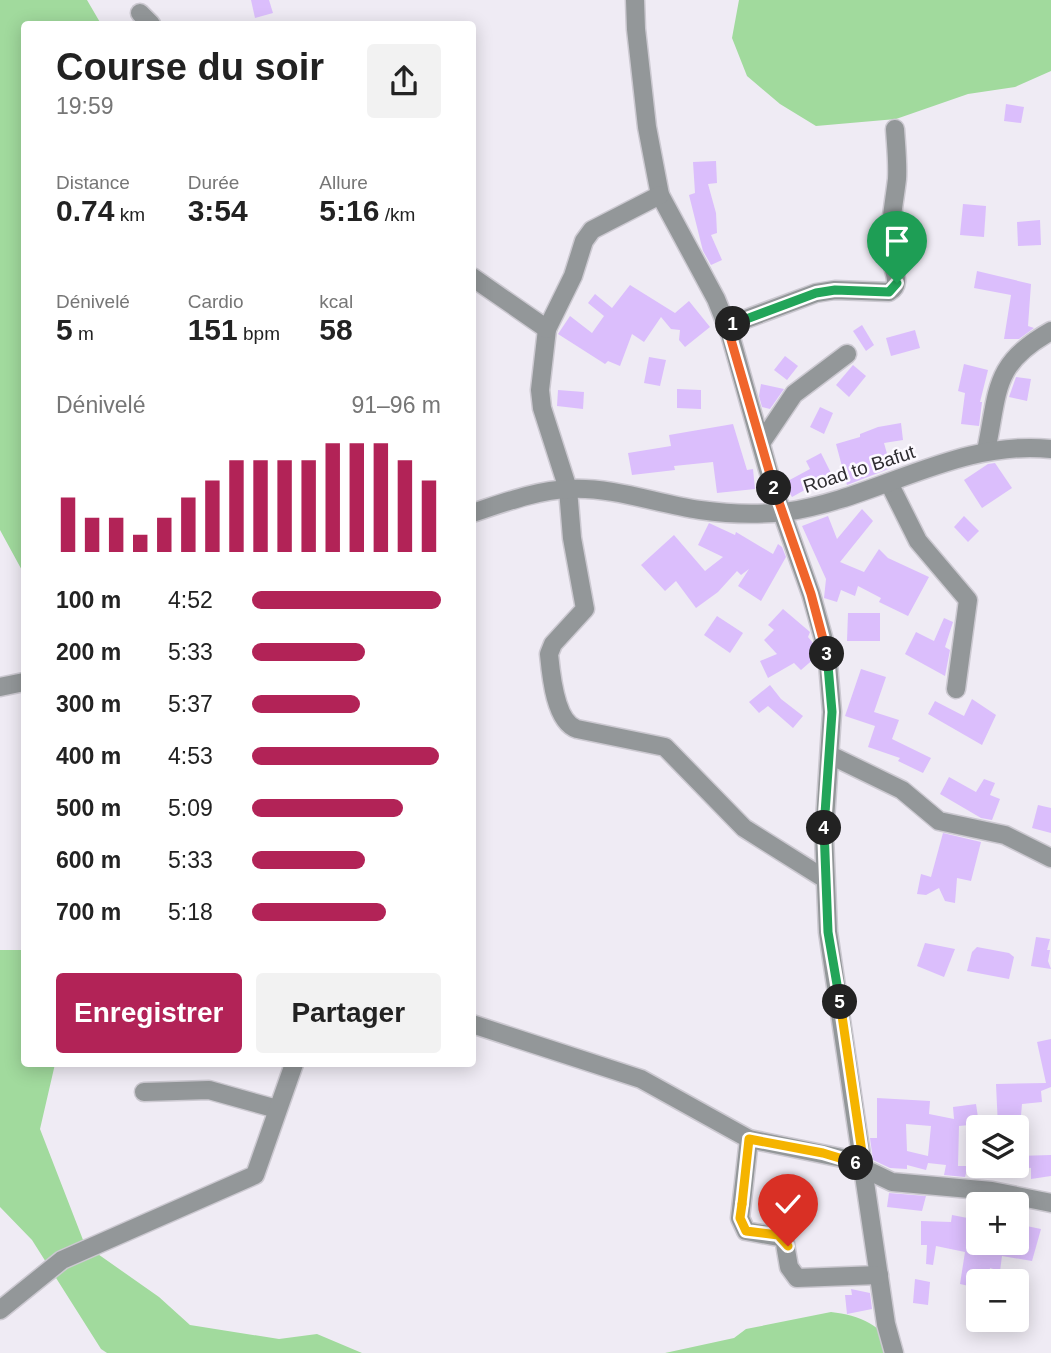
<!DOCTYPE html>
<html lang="fr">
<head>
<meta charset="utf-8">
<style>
  body { margin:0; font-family:Arial,sans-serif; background:#f2f2f2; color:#222; height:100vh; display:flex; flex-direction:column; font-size:26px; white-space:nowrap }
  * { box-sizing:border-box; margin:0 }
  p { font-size:23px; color:#767676 }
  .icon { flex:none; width:38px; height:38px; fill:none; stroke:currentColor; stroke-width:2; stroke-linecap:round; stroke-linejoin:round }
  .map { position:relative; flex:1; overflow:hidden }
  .details { position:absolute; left:21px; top:21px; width:455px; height:1046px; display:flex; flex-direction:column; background:#fff; border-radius:7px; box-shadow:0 4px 18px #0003 }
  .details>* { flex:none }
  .buttons { position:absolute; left:966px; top:1115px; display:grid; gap:14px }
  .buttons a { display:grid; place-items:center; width:63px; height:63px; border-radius:7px; background:#fff; box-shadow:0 4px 18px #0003; font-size:35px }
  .pin { position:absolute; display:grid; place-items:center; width:60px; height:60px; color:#fff; margin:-72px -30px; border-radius:50% 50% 50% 0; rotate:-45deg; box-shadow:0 0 7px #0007 }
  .pin .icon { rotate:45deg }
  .km { position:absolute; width:35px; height:35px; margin:-18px; border-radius:50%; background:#222; color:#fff; font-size:19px; line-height:35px; text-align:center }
  .round { display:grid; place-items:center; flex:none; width:74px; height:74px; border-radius:7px; background:#f2f2f2 }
  .headline { display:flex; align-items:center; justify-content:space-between; height:119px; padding:0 35px }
  h1 { font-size:38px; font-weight:600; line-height:52px }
  .stats { display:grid; grid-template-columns:repeat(3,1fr); gap:10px; height:119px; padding:7px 35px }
  .stats div { display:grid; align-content:center }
  .stats b { font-size:30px; font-weight:600 }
  .stats small { font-size:19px; font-weight:400 }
  .stats p { font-size:19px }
  .chart { height:196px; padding:14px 35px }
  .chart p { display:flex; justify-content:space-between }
  .chart svg { width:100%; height:126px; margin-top:7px; stroke:#b22357; stroke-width:6 }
  .action { display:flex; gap:14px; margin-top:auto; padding:14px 35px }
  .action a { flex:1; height:80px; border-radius:7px; background:#b22357; color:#fff; font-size:28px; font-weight:600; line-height:80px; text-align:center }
  .action a+a { background:#f2f2f2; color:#222 }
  ul { padding:0 35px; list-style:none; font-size:23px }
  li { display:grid; grid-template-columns:112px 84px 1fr; align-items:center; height:52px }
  li i { height:18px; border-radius:9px; background:#b22357 }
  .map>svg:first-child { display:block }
  .green { fill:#a1da9d }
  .building { fill:#dbbefc; fill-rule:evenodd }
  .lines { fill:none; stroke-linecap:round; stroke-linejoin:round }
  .minor-casing { stroke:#ccc9d1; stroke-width:21 }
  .minor { stroke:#939799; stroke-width:18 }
  .split-1-casing { stroke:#fff; stroke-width:14 }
  .split-2-casing { stroke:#fff; stroke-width:14 }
  .split-3-casing { stroke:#fff; stroke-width:14 }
  .split-4-casing { stroke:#fff; stroke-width:14 }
  .split-5-casing { stroke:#fff; stroke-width:14 }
  .split-6-casing { stroke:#fff; stroke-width:14 }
  .split-7-casing { stroke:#fff; stroke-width:14 }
  .split-8-casing { stroke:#fff; stroke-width:14 }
  .split-1 { stroke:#22a559; stroke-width:9 }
  .split-2 { stroke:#f0652b; stroke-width:9 }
  .split-3 { stroke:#f0652b; stroke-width:9 }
  .split-4 { stroke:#22a559; stroke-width:9 }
  .split-5 { stroke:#22a559; stroke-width:9 }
  .split-6 { stroke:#f5b400; stroke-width:9 }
  .split-7 { stroke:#f5b400; stroke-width:9 }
  .split-8 { stroke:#f5b400; stroke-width:9 }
  .labels { text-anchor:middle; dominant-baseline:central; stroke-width:5; stroke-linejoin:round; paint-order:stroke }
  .street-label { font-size:19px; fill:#2e2c30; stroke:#fcf9ff }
</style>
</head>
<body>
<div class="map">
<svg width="1051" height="1353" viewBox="0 0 1051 1353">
  <rect width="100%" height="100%" fill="#efebf4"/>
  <g class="green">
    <polygon points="0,0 87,0 101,24 24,24 24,574 0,530"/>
    <polygon points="739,0 1051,0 1051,71 1015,87 968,94 896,119 816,126 780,104 747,76 732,38"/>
    <polygon points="0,950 24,950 24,1064 55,1064 40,1129 85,1245 159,1297 190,1325 279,1339 317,1334 362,1353 107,1353 101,1349 32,1240 0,1207"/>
    <path d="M831 1312C859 1315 885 1325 894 1353H665L734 1338 746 1329Z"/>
  </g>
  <g class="building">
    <polygon points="251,0 269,0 273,13 255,18"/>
    <polygon points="1006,104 1024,107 1021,123 1004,121"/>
    <polygon points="716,161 717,183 708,184 716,213 717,233 711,235 722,260 711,265 703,251 689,195 695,193 693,162"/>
    <polygon points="963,204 986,206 984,237 960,235"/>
    <polygon points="1040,220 1041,245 1018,246 1017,222"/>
    <polygon points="977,271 1031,284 1028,326 1034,328 1019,339 1004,339 1011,295 974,288"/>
    <polygon points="630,285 675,313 689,301 710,327 685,347 679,340 680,330 671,329 661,317 644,342 632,334 620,366 608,361 605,364 558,334 570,316 592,333 604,316 588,303 595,294 612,308"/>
    <polygon points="862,325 874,345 866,351 853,331"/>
    <polygon points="915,330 920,348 891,356 886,338"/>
    <polygon points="785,356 798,366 787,380 774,370"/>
    <polygon points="649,357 666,360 660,386 644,383"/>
    <polygon points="964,364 988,370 980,402 982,402 979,426 961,424 965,393 958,391"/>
    <polygon points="853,365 866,376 849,397 836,385"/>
    <polygon points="1016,377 1031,379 1027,401 1009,397"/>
    <polygon points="761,384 784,389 770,409 762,407 759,396"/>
    <polygon points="677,389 701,390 701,409 677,408"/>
    <polygon points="558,390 584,392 583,409 557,406"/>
    <polygon points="820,407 833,413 824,434 810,427"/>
    <polygon points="901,423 903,440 884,443 891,468 847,485 836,444 860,437 860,434 878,427"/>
    <polygon points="733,424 747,470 753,469 755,489 717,493 713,462 674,466 675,470 632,475 628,453 671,446 669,435"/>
    <polygon points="821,453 832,475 792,497 784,483 810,469 806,461"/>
    <polygon points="995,463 1012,488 982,508 964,480 988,464"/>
    <polygon points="862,509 873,521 840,562 864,572 879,549 888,558 929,577 908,616 879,602 881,598 858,586 855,596 841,590 837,602 824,598 826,579 802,526 828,516 837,539"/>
    <polygon points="964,516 979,531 968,542 954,527"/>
    <polygon points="709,523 735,535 736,532 773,554 778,544 782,547 786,557 761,601 738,586 749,569 741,575 737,571 718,592 696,608 676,581 665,591 641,565 674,535 705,571 723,557 698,545"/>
    <polygon points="783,609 810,632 808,637 813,643 816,657 801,670 794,663 768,678 760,661 777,654 764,640 774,630 768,625"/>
    <polygon points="848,613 880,613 880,641 847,641"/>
    <polygon points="717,616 743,633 730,653 704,635"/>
    <polygon points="944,618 953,622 945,647 950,650 945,676 905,654 916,632 934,641"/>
    <polygon points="861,669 886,677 874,712 899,720 892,739 931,758 923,773 898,761 900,758 868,747 875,726 845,716"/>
    <polygon points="770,685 781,699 803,716 793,728 768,706 759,713 749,702"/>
    <polygon points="972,699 996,715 982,745 928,714 935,701 964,716"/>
    <polygon points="949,777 976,792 984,779 995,783 990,795 1000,799 992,820 981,818 940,794"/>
    <polygon points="1038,805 1051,808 1051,833 1032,828"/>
    <polygon points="943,833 981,842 971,881 957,878 955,903 945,901 939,888 926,895 917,894 921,874 931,877"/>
    <polygon points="1036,937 1050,939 1047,950 1050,950 1048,961 1051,969 1031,966"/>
    <polygon points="925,943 955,949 944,977 917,966"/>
    <polygon points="977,947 1009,953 1014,957 1009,979 967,971 972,952"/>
    <polygon points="1051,1039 1051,1087 1041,1091 1042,1102 1022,1104 1020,1127 998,1127 996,1084 1046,1083 1037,1042"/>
    <path d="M877 1098 930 1101 929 1114 954 1119 953 1107 976 1104 979 1124 959 1126 958 1166H968L965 1177 944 1175 946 1165 928 1163 926 1170 907 1165V1169L890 1168 873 1160 870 1138H877ZM906 1124 931 1126 928 1156 907 1151Z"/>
    <polygon points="1051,1155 1051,1176 1031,1179 1031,1168 1017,1167 1017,1156"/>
    <polygon points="889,1193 926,1196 922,1211 887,1207"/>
    <polygon points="952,1215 978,1220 978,1242 1017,1242 1017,1224 1041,1229 1032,1261 1002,1256 1000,1271 990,1268 987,1281 978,1281 978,1288 960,1284 965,1252 936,1246 933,1265 926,1264 927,1245 921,1245 921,1221 951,1222"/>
    <polygon points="915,1279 930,1282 928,1305 913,1303"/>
    <polygon points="851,1289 870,1293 872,1309 847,1314 845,1295 852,1295"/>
  </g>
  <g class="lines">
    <g class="minor-casing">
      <g id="minor">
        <polyline points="635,0 636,29 647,127 660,195 716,299 730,334 772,484 811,594 827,651 832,712 824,836 828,932 886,1324 894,1353"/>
        <polyline points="140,13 151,24"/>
        <path d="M660 195 592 230 584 241 573 276 547 329 540 390 542 408 568 489 572 538 585 609 553 644 549 654C551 675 555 722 577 729L665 747 744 828 825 879"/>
        <polyline points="472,277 547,329"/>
        <path d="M727 326 816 293 835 290 889 292C903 284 892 270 891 257 888 231 894 205 897 179 898 163 896 145 895 129"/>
        <polyline points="761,443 794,394 847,354"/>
        <path d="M986 451C999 390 992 364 1051 331"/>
        <polyline points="889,483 918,541 968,600 956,689"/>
        <path d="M472 513C503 503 537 490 570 489 615 487 657 504 700 510 728 514 757 515 785 512 877 499 957 439 1051 449"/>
        <polyline points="0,687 24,682"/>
        <polyline points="830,755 902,790 939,821 1005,835 1051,858"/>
        <polyline points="472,1024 641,1079 749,1139 842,1158 892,1182 992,1191 1051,1203"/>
        <polyline points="144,1092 209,1090 277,1109"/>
        <polyline points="749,1139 740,1218 746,1231 784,1238 789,1267 797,1278 879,1275"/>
        <polyline points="0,1310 62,1260 255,1175 294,1064"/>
      </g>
    </g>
    <use href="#minor" class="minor"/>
  </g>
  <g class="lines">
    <g class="split-1-casing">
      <polyline id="split-1" points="733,324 816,293 835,290 889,292 897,283"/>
    </g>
    <g class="split-2-casing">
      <polyline id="split-2" points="733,324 727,326 774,488"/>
    </g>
    <g class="split-3-casing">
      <polyline id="split-3" points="774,488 811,594 827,654"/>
    </g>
    <g class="split-4-casing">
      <polyline id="split-4" points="824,828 832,712 827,654"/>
    </g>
    <g class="split-5-casing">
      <polyline id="split-5" points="824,828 828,932 840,1002"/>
    </g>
    <g class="split-6-casing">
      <polyline id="split-6" points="840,1002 864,1166 856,1163"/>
    </g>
    <g class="split-7-casing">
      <polyline id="split-7" points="742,1204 749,1139 823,1153 856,1163"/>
    </g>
    <g class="split-8-casing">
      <polyline id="split-8" points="742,1204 740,1218 746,1231 778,1235 788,1246"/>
    </g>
    <use href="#split-1" class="split-1"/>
    <use href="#split-2" class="split-2"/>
    <use href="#split-3" class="split-3"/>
    <use href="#split-4" class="split-4"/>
    <use href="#split-5" class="split-5"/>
    <use href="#split-6" class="split-6"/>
    <use href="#split-7" class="split-7"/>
    <use href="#split-8" class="split-8"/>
  </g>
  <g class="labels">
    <g class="street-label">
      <text transform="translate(859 469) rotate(-18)">Road to Bafut</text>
    </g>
  </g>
</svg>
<div class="buttons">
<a><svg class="icon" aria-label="layers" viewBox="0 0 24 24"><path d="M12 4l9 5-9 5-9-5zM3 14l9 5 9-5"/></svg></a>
<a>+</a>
<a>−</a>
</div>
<div class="pin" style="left:897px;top:283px;background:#1e9e55"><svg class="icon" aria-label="arrive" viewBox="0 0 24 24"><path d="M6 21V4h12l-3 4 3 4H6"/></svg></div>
<div class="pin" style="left:788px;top:1246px;background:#d93025"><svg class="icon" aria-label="check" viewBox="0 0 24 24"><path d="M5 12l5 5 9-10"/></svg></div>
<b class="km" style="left:733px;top:324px">1</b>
<b class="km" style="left:774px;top:488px">2</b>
<b class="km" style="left:827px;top:654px">3</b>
<b class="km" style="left:824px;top:828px">4</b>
<b class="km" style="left:840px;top:1002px">5</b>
<b class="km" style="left:856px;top:1163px">6</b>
<section class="details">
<div class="headline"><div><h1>Course du soir</h1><p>19:59</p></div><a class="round"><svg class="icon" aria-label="share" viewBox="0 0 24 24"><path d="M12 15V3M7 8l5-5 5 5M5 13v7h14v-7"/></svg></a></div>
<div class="stats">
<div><p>Distance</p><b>0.74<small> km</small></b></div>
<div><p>Durée</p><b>3:54</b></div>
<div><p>Allure</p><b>5:16<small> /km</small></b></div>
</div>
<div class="stats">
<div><p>Dénivelé</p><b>5<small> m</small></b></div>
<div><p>Cardio</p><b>151<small> bpm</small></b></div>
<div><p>kcal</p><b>58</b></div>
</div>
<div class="chart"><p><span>Dénivelé</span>91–96 m</p>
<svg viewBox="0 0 160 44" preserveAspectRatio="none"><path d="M5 44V25M15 44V32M25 44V32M35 44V38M45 44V32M55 44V25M65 44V19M75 44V12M85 44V12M95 44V12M105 44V12M115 44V6M125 44V6M135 44V6M145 44V12M155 44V19"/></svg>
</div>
<ul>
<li><b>100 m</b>4:52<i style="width:100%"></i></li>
<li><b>200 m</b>5:33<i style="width:60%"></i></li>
<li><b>300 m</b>5:37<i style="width:57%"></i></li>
<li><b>400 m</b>4:53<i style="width:99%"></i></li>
<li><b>500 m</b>5:09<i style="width:80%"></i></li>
<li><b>600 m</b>5:33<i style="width:60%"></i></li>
<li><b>700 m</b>5:18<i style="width:71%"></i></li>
</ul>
<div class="action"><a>Enregistrer</a><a>Partager</a></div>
</section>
</div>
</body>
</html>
